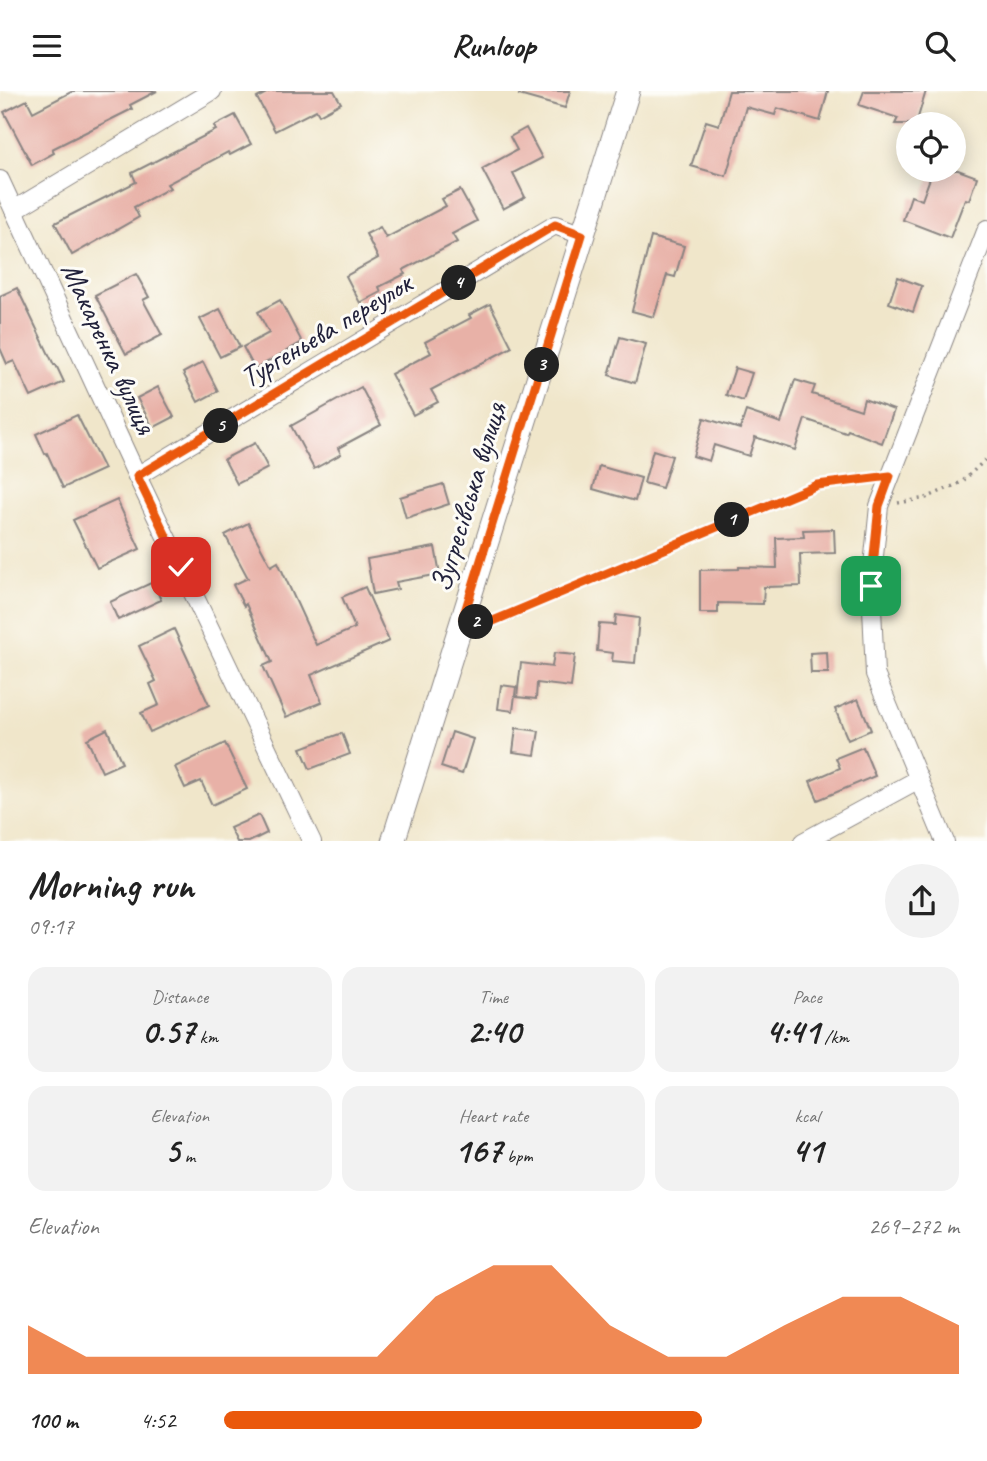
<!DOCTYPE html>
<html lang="en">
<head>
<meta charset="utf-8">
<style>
  body { margin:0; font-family:Caveat,sans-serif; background:#f2f2f2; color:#222; height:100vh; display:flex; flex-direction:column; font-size:26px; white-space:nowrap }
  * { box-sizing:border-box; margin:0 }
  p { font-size:23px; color:#767676 }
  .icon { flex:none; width:38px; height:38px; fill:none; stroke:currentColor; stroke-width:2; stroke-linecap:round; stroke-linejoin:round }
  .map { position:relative; height:750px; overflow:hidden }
  .drawer { display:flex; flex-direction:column; background:#fff; flex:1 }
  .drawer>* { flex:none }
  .controls { position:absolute; left:896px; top:21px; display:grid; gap:14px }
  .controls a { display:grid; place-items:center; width:70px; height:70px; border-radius:50%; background:#fff; box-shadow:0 4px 18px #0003; font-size:35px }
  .pin { position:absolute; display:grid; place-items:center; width:60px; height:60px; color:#fff; margin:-30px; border-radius:14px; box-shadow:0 4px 10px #0006 }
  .km { position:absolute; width:35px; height:35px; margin:-18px; border-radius:50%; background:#222; color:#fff; font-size:19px; line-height:35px; text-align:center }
  .round { display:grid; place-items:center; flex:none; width:74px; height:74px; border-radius:37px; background:#f2f2f2 }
  .overview { display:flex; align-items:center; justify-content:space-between; height:119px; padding:0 28px }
  h1 { font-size:38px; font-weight:700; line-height:52px }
  .metrics { display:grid; grid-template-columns:repeat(3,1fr); gap:10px; height:119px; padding:7px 28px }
  .metrics div { display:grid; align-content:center; border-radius:18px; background:#f2f2f2; text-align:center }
  .metrics b { font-size:35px; font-weight:700 }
  .metrics small { font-size:19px; font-weight:400 }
  .metrics p { font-size:19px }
  .chart { height:196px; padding:14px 28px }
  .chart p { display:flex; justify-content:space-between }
  .chart svg { width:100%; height:126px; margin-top:7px; fill:#ea580c; opacity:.7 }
  ul { padding:0 28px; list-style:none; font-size:23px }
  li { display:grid; grid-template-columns:112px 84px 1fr; align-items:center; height:52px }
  li i { height:18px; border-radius:9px; background:#ea580c }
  header { display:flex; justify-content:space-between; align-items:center; height:91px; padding:0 28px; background:#fff; font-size:32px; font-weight:700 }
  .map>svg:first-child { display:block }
  .building { fill:#e8b1a7 }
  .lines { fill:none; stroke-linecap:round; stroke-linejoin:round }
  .service-casing { stroke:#898482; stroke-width:11 }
  .minor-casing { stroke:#898482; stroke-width:20 }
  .tertiary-casing { stroke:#898482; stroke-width:25 }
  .path { stroke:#898482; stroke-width:3.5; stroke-dasharray:2 5; stroke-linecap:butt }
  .service { stroke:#fff; stroke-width:9 }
  .minor { stroke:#fff; stroke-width:18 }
  .tertiary { stroke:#fff; stroke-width:23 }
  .route-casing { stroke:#fff; stroke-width:14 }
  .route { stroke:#ea580c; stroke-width:9 }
  .labels { text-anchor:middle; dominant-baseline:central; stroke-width:6; stroke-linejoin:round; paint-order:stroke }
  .street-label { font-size:30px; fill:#22223b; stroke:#fdfcf7 }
</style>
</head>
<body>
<header><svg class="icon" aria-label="menu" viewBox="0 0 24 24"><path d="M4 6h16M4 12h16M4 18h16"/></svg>Runloop<svg class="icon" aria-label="search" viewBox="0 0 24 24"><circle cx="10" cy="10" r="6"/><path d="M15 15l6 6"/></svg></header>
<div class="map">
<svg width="987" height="751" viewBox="0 0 987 751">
  <rect width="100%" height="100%" fill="#fdfcf7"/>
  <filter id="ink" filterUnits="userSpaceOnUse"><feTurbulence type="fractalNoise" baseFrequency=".0143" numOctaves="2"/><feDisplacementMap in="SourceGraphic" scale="14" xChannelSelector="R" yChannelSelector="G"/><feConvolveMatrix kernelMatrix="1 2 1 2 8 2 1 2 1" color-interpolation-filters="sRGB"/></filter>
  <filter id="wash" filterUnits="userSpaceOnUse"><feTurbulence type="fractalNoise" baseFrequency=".00686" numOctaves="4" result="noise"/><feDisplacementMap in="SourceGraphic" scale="28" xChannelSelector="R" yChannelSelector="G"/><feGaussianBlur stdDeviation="1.57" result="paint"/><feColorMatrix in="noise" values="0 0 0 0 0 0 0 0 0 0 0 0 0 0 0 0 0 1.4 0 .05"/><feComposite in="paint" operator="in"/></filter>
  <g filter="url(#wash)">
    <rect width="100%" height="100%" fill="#f0e6ca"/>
    <g id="blocks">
      <g class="building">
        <polygon points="73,0 157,0 130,14 132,18 52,58 54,62 32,74 4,21 27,9 33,21"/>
        <polygon points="270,0 334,0 341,12 319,24 316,19 275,40 257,7"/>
        <polygon points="520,0 570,0 565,17 519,4"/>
        <polygon points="729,0 828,0 820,30 777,17 775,24 746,16 726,85 691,75 706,30 719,34"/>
        <polygon points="864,0 926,0 916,33 895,33 898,27 859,14"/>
        <polygon points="235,24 251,53 230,64 228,61 167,93 170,97 134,116 139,126 72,164 55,132 136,91 132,82 216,39 214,35"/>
        <polygon points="526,37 542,67 513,82 525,106 503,118 482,78 517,59 510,46"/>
        <polygon points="933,79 958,79 977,86 969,109 965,108 950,147 903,129 911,105 922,109"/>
        <polygon points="460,99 477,130 452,143 457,151 403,179 405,183 379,196 381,201 360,212 346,185 378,167 366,143 380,136 386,147 446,115 442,108"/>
        <polygon points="651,146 684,155 675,186 667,184 654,226 632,220"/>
        <polygon points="136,183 149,206 143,209 162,244 126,263 95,204"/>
        <polygon points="898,186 922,195 913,221 889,212"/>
        <polygon points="17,197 54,274 56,274 64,291 31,306 14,270 7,273 0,257 0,205"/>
        <polygon points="280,209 302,251 255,278 243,256 269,242 258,221"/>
        <polygon points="490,213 512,256 431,299 438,311 413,324 391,283 431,262 425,251 471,227 469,224"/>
        <polygon points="220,218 240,256 220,266 200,228"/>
        <polygon points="620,246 646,253 635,292 609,284"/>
        <polygon points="203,271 218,300 198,311 183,282"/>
        <polygon points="735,277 752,282 743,310 726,304"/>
        <polygon points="795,289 815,295 812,303 861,319 864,308 894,319 882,352 848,339 846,342 805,328 795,359 755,346 749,365 714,354 709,370 693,365 704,327 740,338 746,320 781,332"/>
        <polygon points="158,296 174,326 153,337 137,307"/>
        <polygon points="361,296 381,334 338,357 341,363 314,378 291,335"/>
        <polygon points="77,324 104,378 63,397 47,362 45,363 36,343"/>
        <polygon points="255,352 268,377 237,393 224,368"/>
        <polygon points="653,359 672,365 662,397 644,392"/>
        <polygon points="599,375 641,387 635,410 593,398"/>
        <polygon points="443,393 449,413 406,427 400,406"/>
        <polygon points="117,409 140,458 97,477 73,429"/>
        <polygon points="248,432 271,475 278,471 316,554 355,537 342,506 365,496 389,550 311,584 322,611 286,626 263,575 272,571 246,513 244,515 233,494 248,487 225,444"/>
        <polygon points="834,438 835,462 800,463 801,495 764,496 763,513 718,512 718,522 700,522 700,479 739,478 739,476 777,477 776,447 804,446 803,439"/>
        <polygon points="435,456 440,483 396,491 398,498 373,503 367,468"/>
        <polygon points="153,491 161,509 118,529 110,511"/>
        <polygon points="616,524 639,527 635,572 612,570 613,562 597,560 599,533 615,534"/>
        <polygon points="174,538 209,614 150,641 141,622 159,614 150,593 156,590 139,555"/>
        <polygon points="827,561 828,582 811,582 810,562"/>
        <polygon points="554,562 575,564 571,596 537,592 536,608 517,606 521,572 552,576"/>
        <polygon points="501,594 516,596 513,620 498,618"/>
        <polygon points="858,608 871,639 848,649 835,618"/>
        <polygon points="516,637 539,640 535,664 513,661"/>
        <polygon points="107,638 122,672 102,681 87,648"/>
        <polygon points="452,641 473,648 462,683 441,676"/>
        <polygon points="342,642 350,663 310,678 301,657"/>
        <polygon points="225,652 247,698 212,714 201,690 185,697 175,676"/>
        <polygon points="863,656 875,685 818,709 810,690 840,677 836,667"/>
        <polygon points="259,724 267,742 249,751 237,751 230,737"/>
      </g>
    </g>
  </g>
  <g filter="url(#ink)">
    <use href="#blocks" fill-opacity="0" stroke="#898482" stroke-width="2"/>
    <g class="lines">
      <g class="service-casing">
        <polyline id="service" points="463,527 486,533 817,394 890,385"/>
      </g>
      <g class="minor-casing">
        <g id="minor">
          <polyline points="0,89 137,385 312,751"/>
          <polyline points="14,119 212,0"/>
          <polyline points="137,385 555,134 582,144"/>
          <polyline points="803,751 919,688"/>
          <polyline points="945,751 875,583 871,495 879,415 987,138"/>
        </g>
      </g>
      <g class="tertiary-casing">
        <polyline id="tertiary" points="393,751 628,0"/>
      </g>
      <polyline class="path" points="898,412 926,407 962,391 987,367"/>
      <use href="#service" class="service"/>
      <use href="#minor" class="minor"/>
      <use href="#tertiary" class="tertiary"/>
    </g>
  </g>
  <g class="lines" filter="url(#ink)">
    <g class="route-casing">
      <polyline id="route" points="181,476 137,385 555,134 582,144 463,527 486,533 817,394 890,385 879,415 871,495"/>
    </g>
    <use href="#route" class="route"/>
  </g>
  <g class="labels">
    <g class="street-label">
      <text transform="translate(326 239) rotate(-31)">Тургеньева переулок</text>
      <text transform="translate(109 257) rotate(65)">Макаренка вулиця</text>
      <text transform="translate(468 406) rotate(-73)">Зугресівська вулиця</text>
    </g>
  </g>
</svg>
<div class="controls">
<a><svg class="icon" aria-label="locate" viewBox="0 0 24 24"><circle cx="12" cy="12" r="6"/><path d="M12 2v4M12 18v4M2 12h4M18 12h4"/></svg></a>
</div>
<div class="pin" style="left:871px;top:495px;background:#1e9e55"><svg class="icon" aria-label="arrive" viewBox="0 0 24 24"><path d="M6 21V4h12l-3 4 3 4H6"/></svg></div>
<div class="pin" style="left:181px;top:476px;background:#d93025"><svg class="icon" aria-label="check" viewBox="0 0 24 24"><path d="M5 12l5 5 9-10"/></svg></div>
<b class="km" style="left:732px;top:429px">1</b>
<b class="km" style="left:476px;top:531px">2</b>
<b class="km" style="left:542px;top:274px">3</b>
<b class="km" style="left:459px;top:192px">4</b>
<b class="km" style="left:221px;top:335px">5</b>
</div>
<section class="drawer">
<div class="overview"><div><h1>Morning run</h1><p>09:17</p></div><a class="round"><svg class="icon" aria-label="share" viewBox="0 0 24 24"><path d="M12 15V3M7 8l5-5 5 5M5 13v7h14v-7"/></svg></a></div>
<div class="metrics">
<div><p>Distance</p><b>0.57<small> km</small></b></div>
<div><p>Time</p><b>2:40</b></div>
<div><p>Pace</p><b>4:41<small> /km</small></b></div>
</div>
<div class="metrics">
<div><p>Elevation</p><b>5<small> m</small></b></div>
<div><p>Heart rate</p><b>167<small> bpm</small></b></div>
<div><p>kcal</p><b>41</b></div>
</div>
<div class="chart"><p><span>Elevation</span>269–272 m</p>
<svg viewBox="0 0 160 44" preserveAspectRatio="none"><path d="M0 44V27L10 38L20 38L30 38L40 38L50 38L60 38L70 17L80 6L90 6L100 27L110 38L120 38L130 27L140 17L150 17L160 27V44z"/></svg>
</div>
<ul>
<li><b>100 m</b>4:52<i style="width:65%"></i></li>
</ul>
</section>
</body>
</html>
